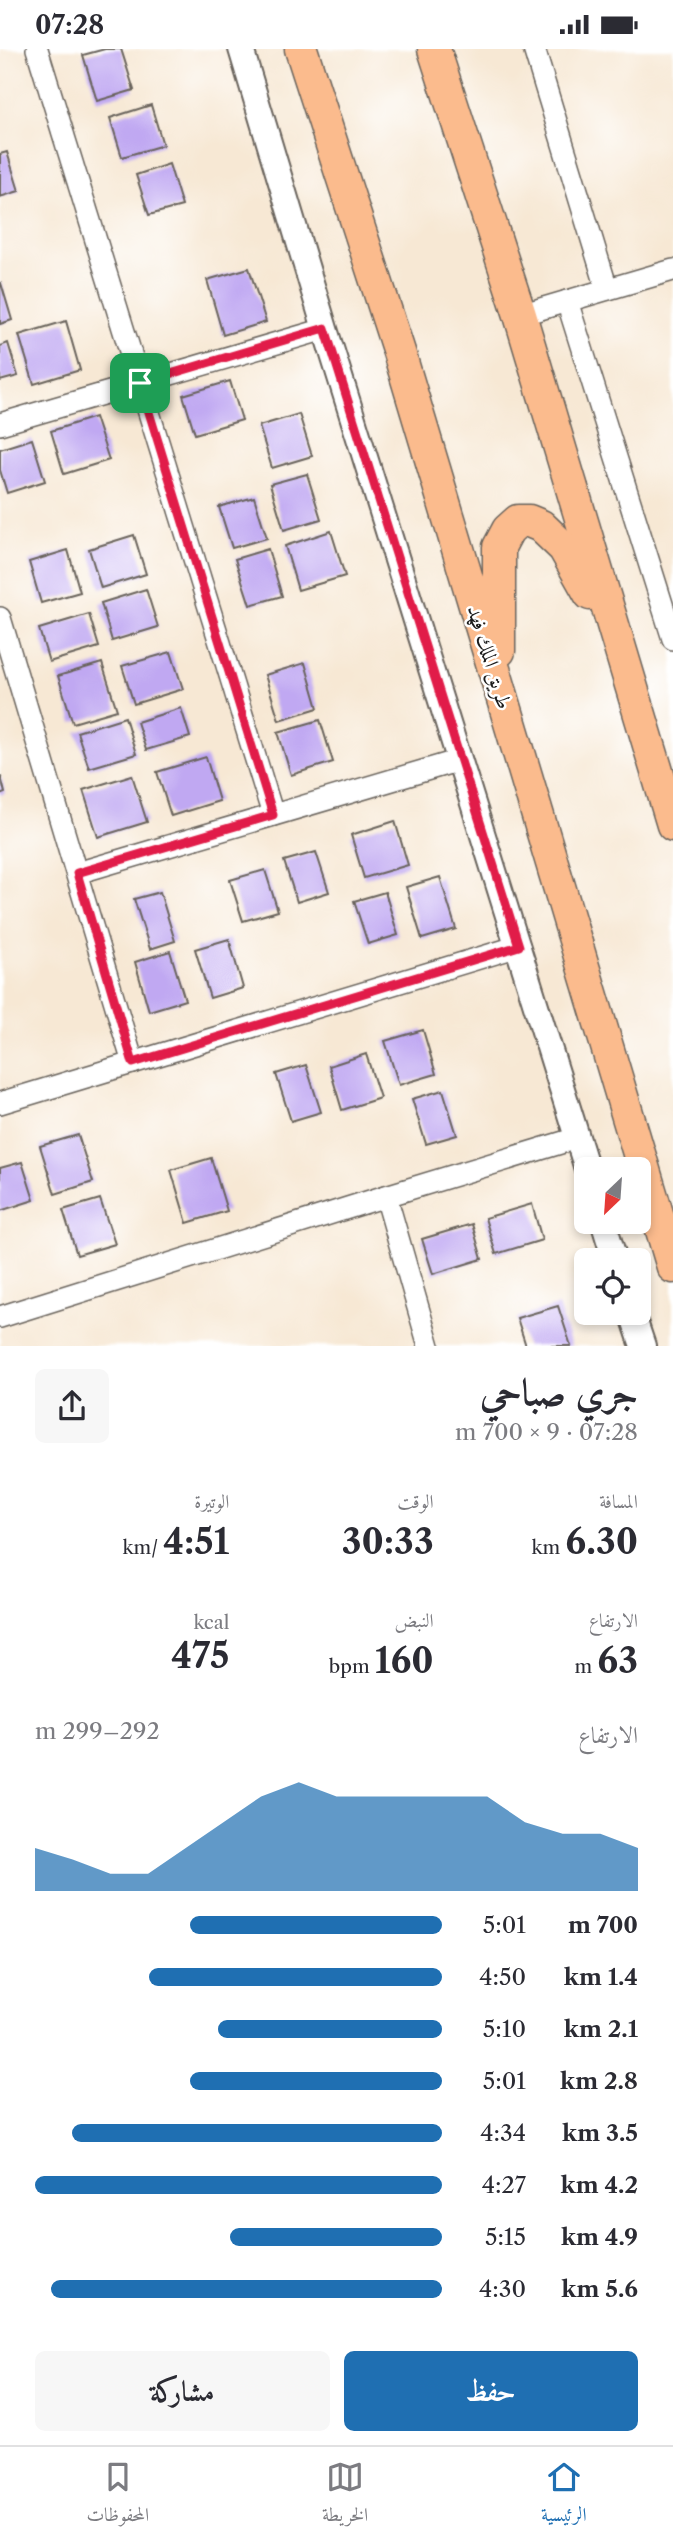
<!DOCTYPE html>
<html lang="ar">
<head>
<meta charset="utf-8">
<style>
  body { margin:0; font-family:"Libre Caslon Text",Amiri,serif; background:#f7f7f7; color:#2b2b33; direction:rtl; height:100vh; display:flex; flex-direction:column; font-size:26px; white-space:nowrap }
  * { box-sizing:border-box; margin:0 }
  p { font-size:23px; color:#7c7c81 }
  .icon { flex:none; width:38px; height:38px; fill:none; stroke:currentColor; stroke-width:2; stroke-linecap:round; stroke-linejoin:round }
  .map { position:relative; height:1297px; overflow:hidden; direction:ltr }
  .panel { display:flex; flex-direction:column; background:#fff; flex:1 }
  .panel>* { flex:none }
  .needle { width:46px; rotate:205deg }
  .buttons { position:absolute; left:574px; top:1108px; display:grid; gap:14px }
  .buttons a { display:grid; place-items:center; width:77px; height:77px; border-radius:10px; background:#fff; box-shadow:0 4px 10px #0003; font-size:35px }
  .pin { position:absolute; display:grid; place-items:center; width:60px; height:60px; color:#fff; margin:-30px; border-radius:14px; box-shadow:0 4px 10px #0006 }
  .round { display:grid; place-items:center; flex:none; width:74px; height:74px; border-radius:10px; background:#f7f7f7 }
  .headline { display:flex; align-items:center; justify-content:space-between; height:119px; padding:0 35px }
  h1 { font-size:38px; font-weight:700; line-height:52px }
  .figures { display:grid; grid-template-columns:repeat(3,1fr); gap:10px; height:119px; padding:7px 35px }
  .figures div { display:grid; align-content:center }
  .figures b { font-size:35px; font-weight:700 }
  .figures small { font-size:19px; font-weight:400 }
  .figures p { font-size:19px }
  .chart { height:196px; padding:14px 35px }
  .chart p { display:flex; justify-content:space-between }
  .chart svg { width:100%; height:126px; margin-top:7px; fill:#1f6fb2; opacity:.7 }
  .action { display:flex; gap:14px; margin-top:auto; padding:14px 35px }
  .action a { flex:1; height:80px; border-radius:10px; background:#1f6fb2; color:#fff; font-size:28px; font-weight:700; line-height:80px; text-align:center }
  .action a+a { background:#f7f7f7; color:#2b2b33 }
  ul { padding:0 35px; list-style:none; font-size:23px }
  li { display:grid; grid-template-columns:112px 84px 1fr; align-items:center; height:52px }
  li i { height:18px; border-radius:9px; background:#1f6fb2 }
  .status { display:flex; justify-content:space-between; align-items:center; height:49px; padding:0 35px; background:#fff; direction:ltr }
  .status svg { height:19px; fill:currentColor }
  .tab-bar { display:flex; justify-content:space-around; align-items:center; height:98px; border-top:2px solid #e1e1e2; background:#fff; font-size:19px; color:#7c7c81 }
  .tab-bar a { display:grid; justify-items:center; gap:4px }
  .tab-bar .current { color:#1f6fb2 }
  .map>svg:first-child { display:block }
  .building { fill:#c0a8f2 }
  .lines { fill:none; stroke-linecap:round; stroke-linejoin:round }
  .minor-casing { stroke:#69635c; stroke-width:24 }
  .tertiary-casing { stroke:#69635c; stroke-width:28 }
  .primary-casing { stroke:#69635c; stroke-width:35 }
  .minor { stroke:#fff; stroke-width:21 }
  .tertiary { stroke:#fff; stroke-width:24 }
  .primary { stroke:#fbbb8d; stroke-width:32 }
  .route-casing { stroke:#fff; stroke-width:14 }
  .route { stroke:#e11d48; stroke-width:9 }
  .labels { text-anchor:middle; dominant-baseline:central; stroke-width:5; stroke-linejoin:round; paint-order:stroke }
  .street-label { font-size:21px; fill:#1c1c1c; stroke:#fff }
</style>
</head>
<body>
<div class="status"><b>07:28</b><svg viewBox="0 0 49 12"><path d="M0 12V9h3v3zM5 12V6h3v6zM10 12V3h3v9zM15 12V0h3v12zM26 1h20v11H26zM47 4h2v5h-2z"/></svg></div>
<div class="map">
<svg width="673" height="1297" viewBox="0 0 673 1297">
  <rect width="100%" height="100%" fill="#fff"/>
  <filter id="ink" filterUnits="userSpaceOnUse"><feTurbulence type="fractalNoise" baseFrequency=".0143" numOctaves="2"/><feDisplacementMap in="SourceGraphic" scale="14" xChannelSelector="R" yChannelSelector="G"/><feConvolveMatrix kernelMatrix="1 2 1 2 8 2 1 2 1" color-interpolation-filters="sRGB"/></filter>
  <filter id="wash" filterUnits="userSpaceOnUse"><feTurbulence type="fractalNoise" baseFrequency=".00686" numOctaves="4" result="noise"/><feDisplacementMap in="SourceGraphic" scale="28" xChannelSelector="R" yChannelSelector="G"/><feGaussianBlur stdDeviation="1.57" result="paint"/><feColorMatrix in="noise" values="0 0 0 0 0 0 0 0 0 0 0 0 0 0 0 0 0 1.4 0 .05"/><feComposite in="paint" operator="in"/></filter>
  <g filter="url(#wash)">
    <rect width="100%" height="100%" fill="#f7e8d4"/>
    <g id="blocks">
      <g class="building">
        <polygon points="105,0 121,0 134,41 97,52 83,6"/>
        <polygon points="151,56 163,96 122,108 110,69"/>
        <polygon points="7,103 19,142 0,148 0,105"/>
        <polygon points="169,115 182,157 149,166 136,126"/>
        <polygon points="249,219 266,273 223,286 207,231"/>
        <polygon points="1,234 12,271 0,275 0,235"/>
        <polygon points="66,272 80,321 34,335 19,286"/>
        <polygon points="8,294 18,327 0,332 0,297"/>
        <polygon points="230,332 242,371 195,385 183,346"/>
        <polygon points="299,365 312,407 272,419 259,377"/>
        <polygon points="95,368 109,411 64,425 51,382"/>
        <polygon points="32,390 45,432 7,444 0,421 0,400"/>
        <polygon points="307,425 321,470 284,481 270,435"/>
        <polygon points="254,448 267,489 232,499 219,458"/>
        <polygon points="331,482 345,527 298,541 285,497"/>
        <polygon points="134,486 146,525 101,539 89,500"/>
        <polygon points="268,500 282,547 250,556 235,510"/>
        <polygon points="68,501 80,543 41,554 29,513"/>
        <polygon points="146,540 158,578 112,592 101,554"/>
        <polygon points="89,565 99,598 49,613 39,580"/>
        <polygon points="171,603 183,640 134,655 122,617"/>
        <polygon points="102,614 117,661 73,674 58,627"/>
        <polygon points="305,614 318,659 279,671 265,626"/>
        <polygon points="181,659 190,688 146,701 137,673"/>
        <polygon points="125,668 136,705 89,719 77,683"/>
        <polygon points="320,671 333,713 291,726 278,683"/>
        <polygon points="206,708 219,752 171,767 157,723"/>
        <polygon points="132,726 147,773 98,788 83,741"/>
        <polygon points="1,728 5,744 0,746 0,729"/>
        <polygon points="395,772 408,816 364,829 351,786"/>
        <polygon points="316,803 329,843 297,853 284,812"/>
        <polygon points="265,821 278,862 243,872 230,831"/>
        <polygon points="440,828 456,880 422,890 406,838"/>
        <polygon points="160,843 175,892 150,900 134,850"/>
        <polygon points="385,843 398,886 368,895 354,852"/>
        <polygon points="229,890 243,939 210,949 195,900"/>
        <polygon points="170,902 185,951 149,962 135,913"/>
        <polygon points="423,981 436,1025 399,1036 385,992"/>
        <polygon points="366,1005 380,1049 342,1061 329,1017"/>
        <polygon points="306,1016 321,1063 291,1072 276,1025"/>
        <polygon points="443,1041 457,1086 426,1095 412,1050"/>
        <polygon points="78,1086 93,1133 55,1145 40,1097"/>
        <polygon points="211,1109 227,1162 187,1174 171,1121"/>
        <polygon points="22,1113 34,1151 0,1162 0,1119"/>
        <polygon points="100,1150 115,1195 77,1206 63,1161"/>
        <polygon points="532,1155 542,1191 496,1205 485,1169"/>
        <polygon points="472,1175 482,1210 433,1225 422,1190"/>
        <polygon points="558,1257 571,1297 526,1297 517,1269"/>
      </g>
    </g>
  </g>
  <g filter="url(#ink)">
    <use href="#blocks" fill-opacity="0" stroke="#69635c" stroke-width="2"/>
    <g class="lines">
      <g class="minor-casing">
        <g id="minor">
          <polyline points="37,0 273,766"/>
          <polyline points="534,0 607,240"/>
          <polyline points="567,252 673,590"/>
          <polyline points="520,266 673,221"/>
          <polyline points="0,375 325,280"/>
          <polyline points="0,569 133,1014"/>
          <polyline points="77,824 460,711"/>
          <polyline points="0,1054 519,897"/>
          <polyline points="386,1147 429,1297"/>
          <polyline points="0,1268 386,1147 577,1089"/>
        </g>
      </g>
      <g class="tertiary-casing">
        <g id="tertiary">
          <polyline points="241,0 325,280 587,1120"/>
          <polyline points="603,1172 615,1211"/>
          <polyline points="632,1264 643,1297"/>
        </g>
      </g>
      <g class="primary-casing">
        <g id="primary">
          <polyline points="301,0 399,303 673,1218"/>
          <polyline points="434,0 520,266 673,776"/>
          <polyline points="499,602 499,498 508,481 518,472 529,472 541,477 564,499 590,545"/>
        </g>
      </g>
      <use href="#minor" class="minor"/>
      <use href="#tertiary" class="tertiary"/>
      <use href="#primary" class="primary"/>
    </g>
  </g>
  <g class="lines" filter="url(#ink)">
    <g class="route-casing">
      <polygon id="route" points="325,279 519,897 133,1014 77,824 273,766 140,334"/>
    </g>
    <use href="#route" class="route"/>
  </g>
  <g class="labels">
    <g class="street-label">
      <text transform="translate(490 608) rotate(73)">طريق الملك فهد</text>
    </g>
  </g>
</svg>
<div class="buttons">
<a><svg class="needle" viewBox="-14 -14 28 28"><path d="M0-13l5 13h-10z" fill="#e53935"/><path d="M0 13l5-13h-10z" fill="#7c7c81"/></svg></a>
<a><svg class="icon" aria-label="locate" viewBox="0 0 24 24"><circle cx="12" cy="12" r="6"/><path d="M12 2v4M12 18v4M2 12h4M18 12h4"/></svg></a>
</div>
<div class="pin" style="left:140px;top:334px;background:#1e9e55"><svg class="icon" aria-label="arrive" viewBox="0 0 24 24"><path d="M6 21V4h12l-3 4 3 4H6"/></svg></div>
</div>
<section class="panel">
<div class="headline"><div><h1>جري صباحي</h1><p>07:28 · 9 × 700 m</p></div><a class="round"><svg class="icon" aria-label="share" viewBox="0 0 24 24"><path d="M12 15V3M7 8l5-5 5 5M5 13v7h14v-7"/></svg></a></div>
<div class="figures">
<div><p>المسافة</p><b>6.30<small> km</small></b></div>
<div><p>الوقت</p><b>30:33</b></div>
<div><p>الوتيرة</p><b>4:51<small> /km</small></b></div>
</div>
<div class="figures">
<div><p>الارتفاع</p><b>63<small> m</small></b></div>
<div><p>النبض</p><b>160<small> bpm</small></b></div>
<div><p>kcal</p><b>475</b></div>
</div>
<div class="chart"><p><span>الارتفاع</span>292–299 m</p>
<svg viewBox="0 0 160 44" preserveAspectRatio="none"><path d="M0 44V29L10 33L20 38L30 38L40 29L50 20L60 11L70 6L80 11L90 11L100 11L110 11L120 11L130 20L140 24L150 24L160 29V44z"/></svg>
</div>
<ul>
<li><b>700 m</b>5:01<i style="width:62%"></i></li>
<li><b>1.4 km</b>4:50<i style="width:72%"></i></li>
<li><b>2.1 km</b>5:10<i style="width:55%"></i></li>
<li><b>2.8 km</b>5:01<i style="width:62%"></i></li>
<li><b>3.5 km</b>4:34<i style="width:91%"></i></li>
<li><b>4.2 km</b>4:27<i style="width:100%"></i></li>
<li><b>4.9 km</b>5:15<i style="width:52%"></i></li>
<li><b>5.6 km</b>4:30<i style="width:96%"></i></li>
</ul>
<div class="action"><a>حفظ</a><a>مشاركة</a></div>
</section>
<nav class="tab-bar">
<a class="current"><svg class="icon" aria-label="home" viewBox="0 0 24 24"><path d="M3 11l9-7 9 7M6 9v11h12V9"/></svg>الرئيسية</a>
<a><svg class="icon" aria-label="map" viewBox="0 0 24 24"><path d="M3 6l6-2 6 2 6-2v14l-6 2-6-2-6 2zM9 4v14M15 6v14"/></svg>الخريطة</a>
<a><svg class="icon" aria-label="saved" viewBox="0 0 24 24"><path d="M7 4h10v16l-5-4-5 4z"/></svg>المحفوظات</a>
</nav>
</body>
</html>
